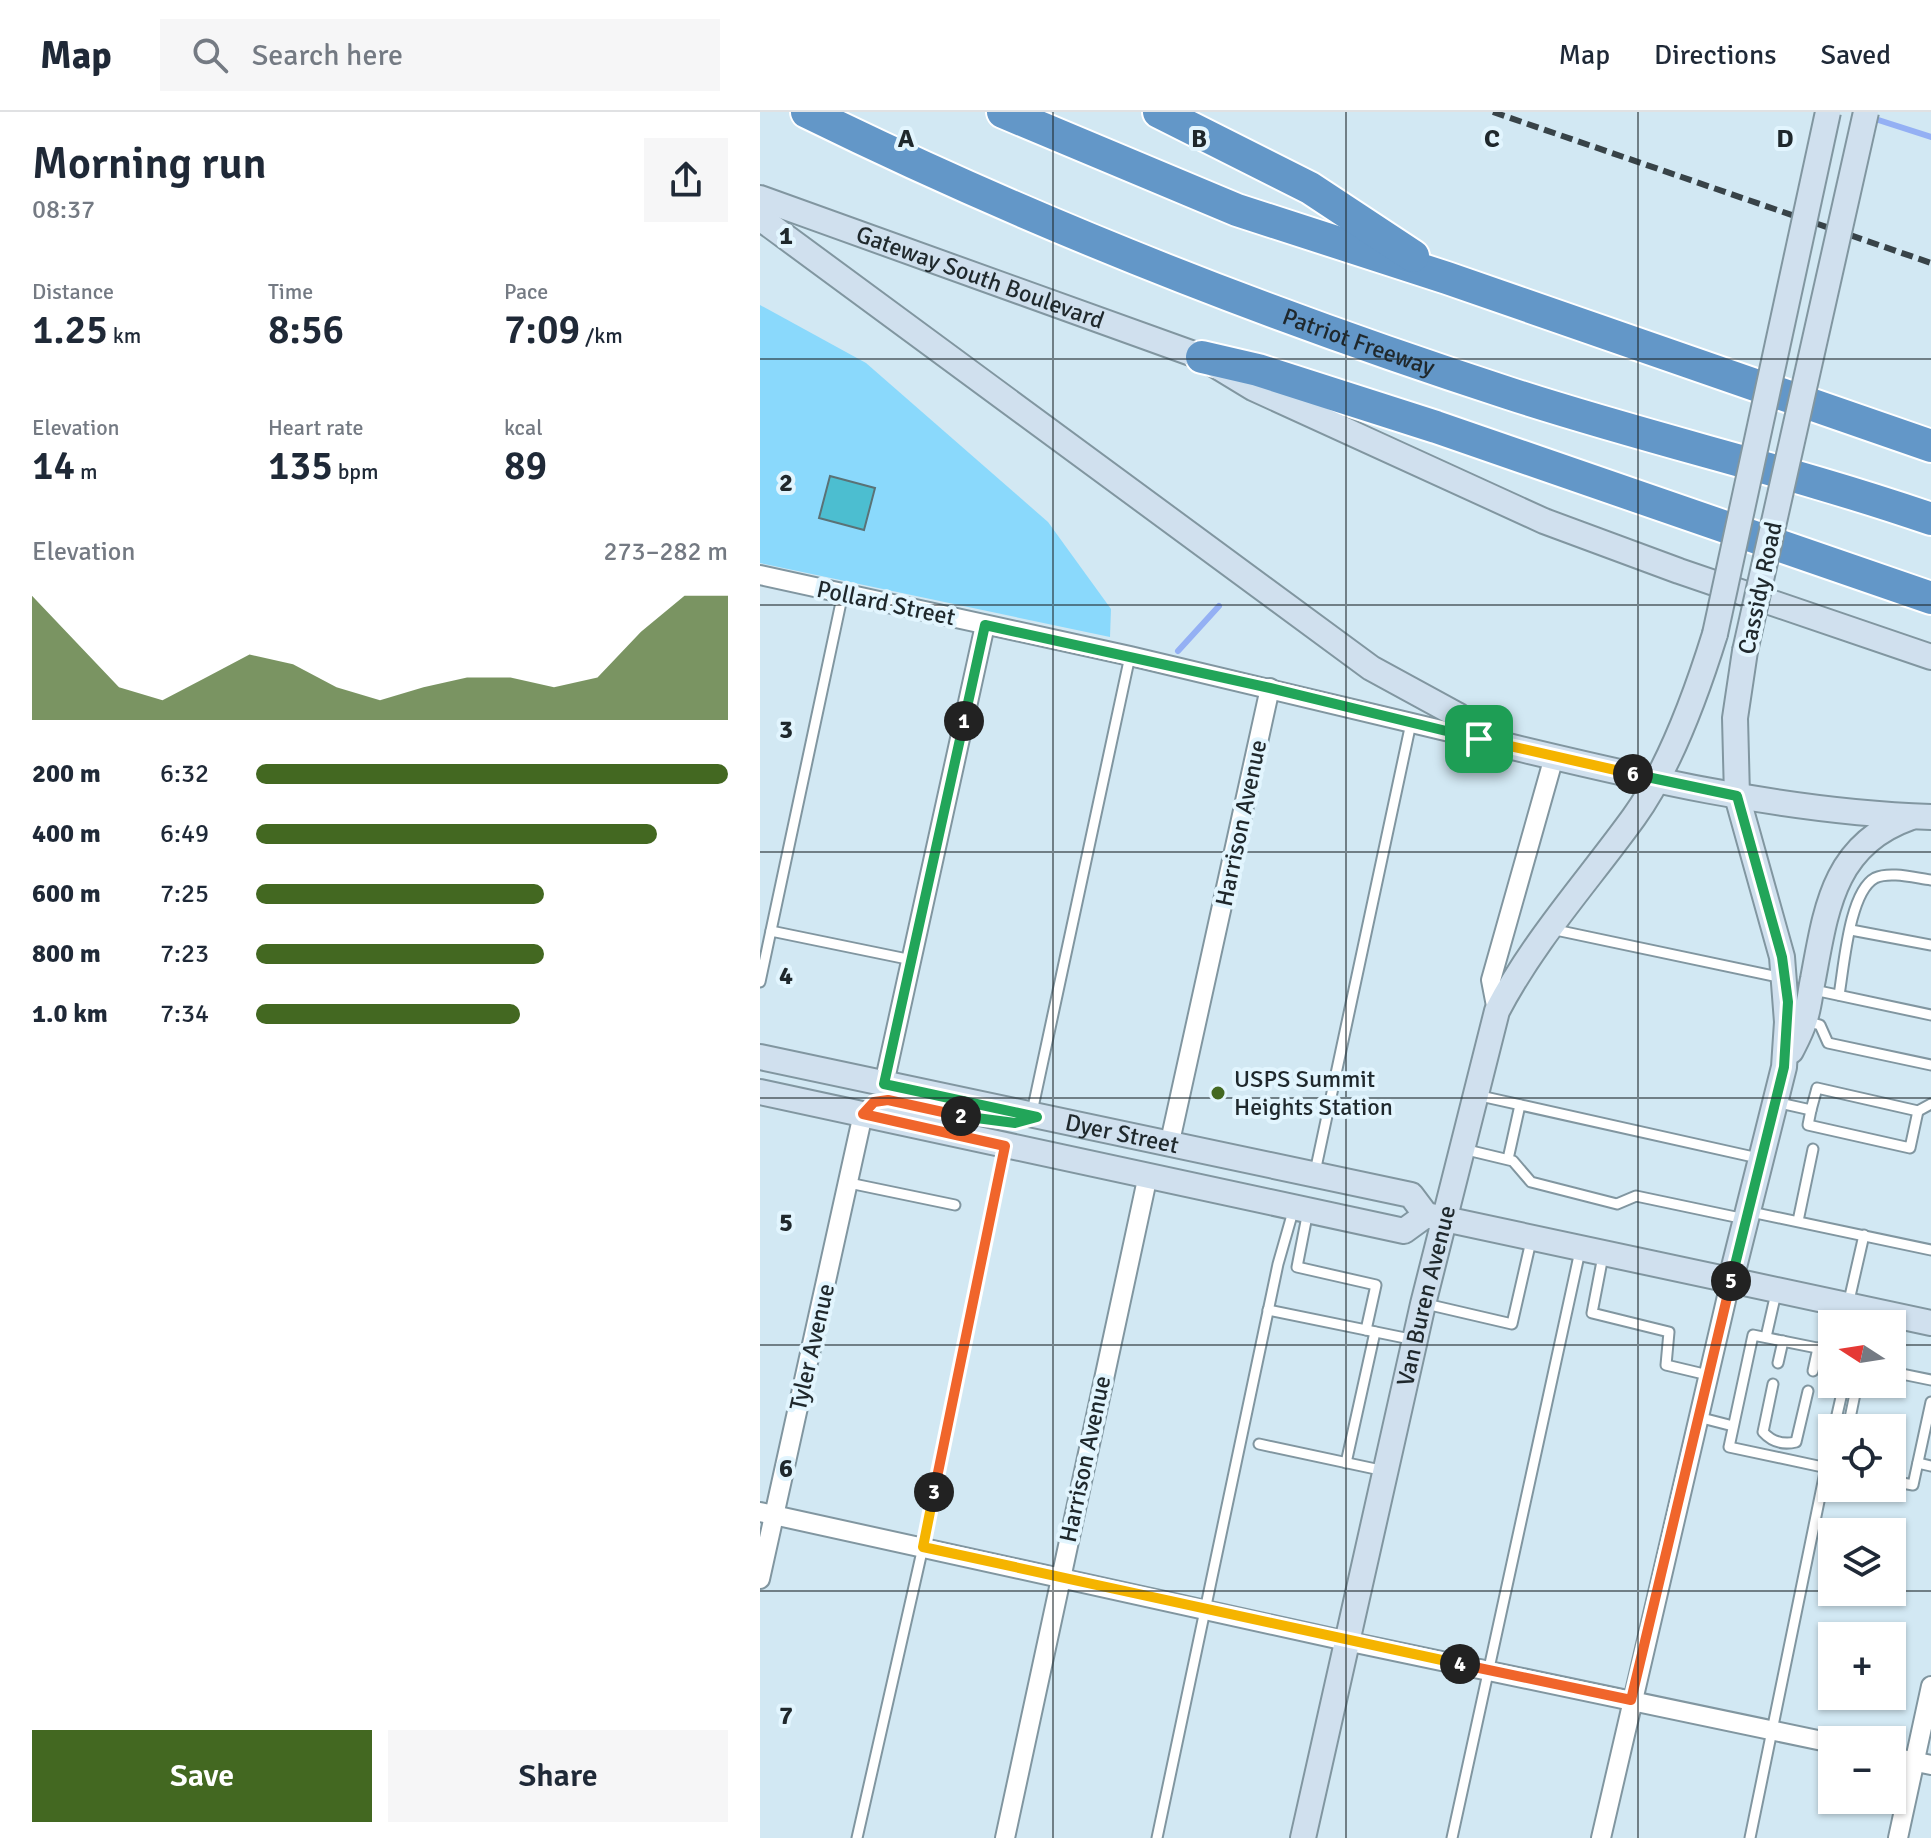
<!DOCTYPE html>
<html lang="en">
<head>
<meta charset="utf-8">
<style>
  body { margin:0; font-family:Signika,sans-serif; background:#f6f6f7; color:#1f2937; height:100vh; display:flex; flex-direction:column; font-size:30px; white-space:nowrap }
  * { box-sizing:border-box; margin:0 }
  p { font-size:26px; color:#747a83 }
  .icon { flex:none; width:44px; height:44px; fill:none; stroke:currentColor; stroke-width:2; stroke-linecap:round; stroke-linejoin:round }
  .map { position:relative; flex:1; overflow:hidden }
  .drawer { display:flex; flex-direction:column; background:#fff; width:760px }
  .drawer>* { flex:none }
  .needle { width:52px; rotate:282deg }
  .tools { position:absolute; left:1058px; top:1198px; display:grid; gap:16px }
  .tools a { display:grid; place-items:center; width:88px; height:88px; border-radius:0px; background:#fff; box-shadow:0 2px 6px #0004; font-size:40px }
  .pin { position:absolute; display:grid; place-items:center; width:68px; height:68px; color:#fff; margin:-34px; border-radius:16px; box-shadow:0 4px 12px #0006 }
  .km { position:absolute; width:40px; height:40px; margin:-20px; border-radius:50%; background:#222; color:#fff; font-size:22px; line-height:40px; text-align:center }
  .round { display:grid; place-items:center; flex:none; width:84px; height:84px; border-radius:0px; background:#f6f6f7 }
  .headline { display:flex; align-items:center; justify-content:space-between; height:136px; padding:0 32px }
  h1 { font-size:44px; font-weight:600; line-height:60px }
  .metrics { display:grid; grid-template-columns:repeat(3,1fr); gap:12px; height:136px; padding:8px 32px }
  .metrics div { display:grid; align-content:center }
  .metrics b { font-size:40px; font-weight:600 }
  .metrics small { font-size:22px; font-weight:400 }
  .metrics p { font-size:22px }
  .chart { height:224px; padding:16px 32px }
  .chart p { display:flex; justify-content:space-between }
  .chart svg { width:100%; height:144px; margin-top:8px; fill:#436821; opacity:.7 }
  .action { display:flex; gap:16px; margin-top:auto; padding:16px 32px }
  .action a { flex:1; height:92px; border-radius:0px; background:#436821; color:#fff; font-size:32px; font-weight:600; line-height:92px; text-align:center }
  .action a+a { background:#f6f6f7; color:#1f2937 }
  ul { padding:0 32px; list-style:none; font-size:26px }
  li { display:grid; grid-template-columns:128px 96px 1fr; align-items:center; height:60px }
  li i { height:20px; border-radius:10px; background:#436821 }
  header { display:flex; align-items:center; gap:48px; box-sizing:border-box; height:112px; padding:0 40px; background:#fff; border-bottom:2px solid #e0e1e3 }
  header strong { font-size:38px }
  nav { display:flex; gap:44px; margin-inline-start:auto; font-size:28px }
  .search { width:560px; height:72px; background:#f6f6f7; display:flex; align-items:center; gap:20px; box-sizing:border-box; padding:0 28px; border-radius:0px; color:#747a83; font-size:30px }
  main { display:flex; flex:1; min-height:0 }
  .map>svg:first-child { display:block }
  .green { fill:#8ad9fc }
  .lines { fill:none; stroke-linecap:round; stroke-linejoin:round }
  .stream { stroke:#94b0f4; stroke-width:6 }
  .building { fill:#4cbed0; stroke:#5a7276; stroke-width:2 }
  .lane-casing { stroke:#8196a0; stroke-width:13 }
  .street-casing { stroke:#8196a0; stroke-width:22 }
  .secondary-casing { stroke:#8196a0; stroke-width:28 }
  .highway-casing { stroke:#fff; stroke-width:36 }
  .lane { stroke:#fff; stroke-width:9 }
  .street { stroke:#fff; stroke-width:18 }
  .secondary { stroke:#d0e0ee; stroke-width:24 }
  .highway { stroke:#6397c8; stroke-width:32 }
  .rail { stroke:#384348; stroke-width:6; stroke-dasharray:12 6; stroke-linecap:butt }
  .secondary-bridge-casing { stroke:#8196a0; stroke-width:28; stroke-linecap:butt }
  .secondary-bridge { stroke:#d0e0ee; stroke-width:24 }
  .split-1-casing { stroke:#fff; stroke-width:16 }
  .split-2-casing { stroke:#fff; stroke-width:16 }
  .split-3-casing { stroke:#fff; stroke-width:16 }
  .split-4-casing { stroke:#fff; stroke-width:16 }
  .split-5-casing { stroke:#fff; stroke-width:16 }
  .split-6-casing { stroke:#fff; stroke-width:16 }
  .split-7-casing { stroke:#fff; stroke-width:16 }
  .split-1 { stroke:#22a559; stroke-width:10 }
  .split-2 { stroke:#22a559; stroke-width:10 }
  .split-3 { stroke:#f0652b; stroke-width:10 }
  .split-4 { stroke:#f5b400; stroke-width:10 }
  .split-5 { stroke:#f0652b; stroke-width:10 }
  .split-6 { stroke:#22a559; stroke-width:10 }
  .split-7 { stroke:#f5b400; stroke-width:10 }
  .grid { fill:none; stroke:#1f282c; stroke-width:2; stroke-opacity:0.55 }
  .poi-dot { fill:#436821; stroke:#e2f5fe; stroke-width:3 }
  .labels { text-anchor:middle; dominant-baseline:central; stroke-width:8; stroke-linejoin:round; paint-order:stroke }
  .street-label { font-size:24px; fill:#1f282c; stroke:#e2f5fe }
  .poi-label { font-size:24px; fill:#1f282c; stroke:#e2f5fe; text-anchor:start }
  .grid-label { font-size:26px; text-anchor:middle; font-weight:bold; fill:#1f282c; stroke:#e2f5fe; stroke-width:8; stroke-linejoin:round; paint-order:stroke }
</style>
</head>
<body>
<header>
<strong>Map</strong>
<div class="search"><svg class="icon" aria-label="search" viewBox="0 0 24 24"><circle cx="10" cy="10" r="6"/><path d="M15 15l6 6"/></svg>Search here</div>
<nav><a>Map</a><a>Directions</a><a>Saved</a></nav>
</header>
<main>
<section class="drawer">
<div class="headline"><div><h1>Morning run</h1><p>08:37</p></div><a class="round"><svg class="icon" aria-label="share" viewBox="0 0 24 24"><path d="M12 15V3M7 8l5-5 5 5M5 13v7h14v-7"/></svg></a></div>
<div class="metrics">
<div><p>Distance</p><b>1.25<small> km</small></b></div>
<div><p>Time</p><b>8:56</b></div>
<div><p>Pace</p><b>7:09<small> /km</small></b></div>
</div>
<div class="metrics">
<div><p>Elevation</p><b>14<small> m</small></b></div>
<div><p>Heart rate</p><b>135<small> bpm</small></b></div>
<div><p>kcal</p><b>89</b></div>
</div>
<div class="chart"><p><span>Elevation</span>273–282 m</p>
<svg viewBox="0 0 160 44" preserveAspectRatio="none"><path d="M0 44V6L10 20L20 34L30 38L40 31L50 24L60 27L70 34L80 38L90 34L100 31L110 31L120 34L130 31L140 17L150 6L160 6V44z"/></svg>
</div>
<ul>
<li><b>200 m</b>6:32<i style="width:100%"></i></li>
<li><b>400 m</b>6:49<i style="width:85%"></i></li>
<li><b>600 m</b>7:25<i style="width:61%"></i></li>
<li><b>800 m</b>7:23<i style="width:61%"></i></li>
<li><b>1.0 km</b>7:34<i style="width:56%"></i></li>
</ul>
<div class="action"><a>Save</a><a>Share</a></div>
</section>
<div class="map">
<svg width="1171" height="1726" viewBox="0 0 1171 1726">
  <rect width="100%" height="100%" fill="#d2e8f3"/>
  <polygon class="green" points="0,193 106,251 288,410 351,497 350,525 0,451"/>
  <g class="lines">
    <g class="stream">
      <polyline points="1109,5 1171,25"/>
      <polyline points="418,539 459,494"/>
    </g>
  </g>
  <polygon class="building" points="70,364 115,376 104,418 59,406"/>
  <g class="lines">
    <g class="lane-casing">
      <g id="lane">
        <polyline points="791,817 1023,866"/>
        <polyline points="1091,818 1171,833"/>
        <polyline points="11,819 152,848"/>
        <polyline points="0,870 83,481"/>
        <polyline points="1054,878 1171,903"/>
        <path d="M1079 883C1084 855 1089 780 1115 766 1130 759 1155 766 1171 768"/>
        <polyline points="1045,909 1060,913 1068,931 1171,953"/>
        <polyline points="716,983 998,1046"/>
        <polyline points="1015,990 1051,998 1057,976 1158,999 1171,992"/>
        <polyline points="1051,998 1048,1013 1150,1036 1158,999"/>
        <polyline points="272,1000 370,544"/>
        <polyline points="703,1037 753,1049 771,1070 857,1092 876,1084 985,1107"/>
        <polyline points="748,1047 760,993"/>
        <polyline points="555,1060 651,611"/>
        <polyline points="89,1071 195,1093"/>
        <polyline points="548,1099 537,1155 616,1173 606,1218"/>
        <polyline points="991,1100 1171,1138"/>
        <polyline points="1038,1109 1053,1037"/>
        <polyline points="843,1144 832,1201 909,1220 906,1253 948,1263"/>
        <polyline points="666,1192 752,1212 771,1129"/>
        <polyline points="1088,1193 1104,1123"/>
        <polyline points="508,1198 655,1228"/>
        <polyline points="1006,1225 1016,1181"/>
        <polyline points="1072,1239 993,1223 969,1335 1072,1357"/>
        <polyline points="1018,1251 1023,1229"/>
        <polyline points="1053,1259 1058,1236"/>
        <polyline points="1132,1260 1171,1268"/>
        <path d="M1013 1272 1003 1320C1012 1330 1023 1333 1036 1330L1048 1279"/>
        <polyline points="938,1305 973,1314"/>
        <polyline points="1074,1316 1084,1272"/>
        <polyline points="1088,1316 1097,1272"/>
        <polyline points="499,1332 625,1359"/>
        <polyline points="586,1351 615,1220"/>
        <polyline points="1158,1351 1171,1354"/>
        <polyline points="1132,1369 1153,1373 1171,1290"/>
        <polyline points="97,1726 163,1435 245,1034"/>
        <polyline points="397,1726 518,1152 534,1096"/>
        <polyline points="692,1726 820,1139"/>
        <polyline points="990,1726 1072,1326"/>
      </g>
    </g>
    <g class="street-casing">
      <g id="street">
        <polyline points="0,463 370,544 719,627"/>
        <polyline points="737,899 731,868 794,645"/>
        <polyline points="124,972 225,513"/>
        <polyline points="409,1034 510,576"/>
        <polyline points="0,1400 586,1529 1072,1631"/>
        <polyline points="0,1467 103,1002"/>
        <polyline points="1132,1645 1171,1653"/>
        <polyline points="245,1726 388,1063"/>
        <polyline points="841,1726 971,1167"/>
        <polyline points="1138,1726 1171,1574"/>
      </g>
    </g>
    <g class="secondary-casing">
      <g id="secondary">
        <path id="s1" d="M0 86 442 245 493 276 784 409 919 459 1171 545"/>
        <path d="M0 106 611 556 699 604 719 627C868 663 1018 700 1171 705"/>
        <path d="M1031 939C1036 929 1041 920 1044 910 1049 897 1050 881 1053 867 1066 798 1073 733 1149 706"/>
        <path id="s2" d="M0 945 651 1083 666 1103 1171 1211"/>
        <polyline points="0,980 644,1119 666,1103"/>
        <polyline points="971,1167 1024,955 1027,910 1022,845 977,684 975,606 985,539"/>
        <path id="s3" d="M543 1726 663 1192 737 899C774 828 827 770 874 705 910 655 937 580 955 522"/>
      </g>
    </g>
    <g class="highway-casing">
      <g id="highway">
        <path id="s4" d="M47 0C273 111 508 203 748 281 888 327 1032 359 1171 407"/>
        <polyline points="243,0 477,98 687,166 1171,334"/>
        <polyline points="399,0 550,76 653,144"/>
        <polyline points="442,245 498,258 676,315 1171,486"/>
      </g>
    </g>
    <use href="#lane" class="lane"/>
    <use href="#street" class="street"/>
    <use href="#secondary" class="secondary"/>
    <use href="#highway" class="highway"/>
    <polyline class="rail" points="733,0 1171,151"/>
    <g class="secondary-bridge-casing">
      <g id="secondary-bridge">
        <polyline points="955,522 1068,0"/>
        <polyline points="985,539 1106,0"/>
      </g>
    </g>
    <use href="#secondary-bridge" class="secondary-bridge"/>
  </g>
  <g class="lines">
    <g class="split-1-casing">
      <polyline id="split-1" points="204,609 225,513 510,576 719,627"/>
    </g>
    <g class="split-2-casing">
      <polyline id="split-2" points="201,1004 255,1011 277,1005 124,972 204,609"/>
    </g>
    <g class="split-3-casing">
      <polyline id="split-3" points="174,1380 245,1034 103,1002 114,990 128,988 201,1004"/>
    </g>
    <g class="split-4-casing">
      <polyline id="split-4" points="174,1380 163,1435 700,1552"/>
    </g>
    <g class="split-5-casing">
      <polyline id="split-5" points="700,1552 871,1588 971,1169"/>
    </g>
    <g class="split-6-casing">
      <polyline id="split-6" points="873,662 977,684 1022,845 1028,890 1024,955 971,1169"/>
    </g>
    <g class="split-7-casing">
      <polyline id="split-7" points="719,627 873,662"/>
    </g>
    <use href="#split-1" class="split-1"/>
    <use href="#split-2" class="split-2"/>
    <use href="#split-3" class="split-3"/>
    <use href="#split-4" class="split-4"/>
    <use href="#split-5" class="split-5"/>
    <use href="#split-6" class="split-6"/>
    <use href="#split-7" class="split-7"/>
  </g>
  <path class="grid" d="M293 0V1726M586 0V1726M878 0V1726M0 247H1171M0 493H1171M0 740H1171M0 986H1171M0 1233H1072M1132 1233H1171M0 1479H1072M1132 1479H1171"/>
  <circle class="poi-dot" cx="458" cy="981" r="8"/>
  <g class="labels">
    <g class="street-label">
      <text stroke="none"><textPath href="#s1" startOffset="234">Gateway South Boulevard</textPath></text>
      <text stroke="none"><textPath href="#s4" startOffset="598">Patriot Freeway</textPath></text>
      <text transform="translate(1000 476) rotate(-78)">Cassidy Road</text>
      <text transform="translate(126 491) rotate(12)">Pollard Street</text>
      <text transform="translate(481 711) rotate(-78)">Harrison Avenue</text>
      <text stroke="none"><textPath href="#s2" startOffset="370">Dyer Street</textPath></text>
      <text stroke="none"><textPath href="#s3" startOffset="556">Van Buren Avenue</textPath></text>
      <text transform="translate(52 1235) rotate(-77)">Tyler Avenue</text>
      <text transform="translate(325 1347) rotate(-78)">Harrison Avenue</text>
    </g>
    <g class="poi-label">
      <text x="474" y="967">USPS Summit<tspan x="474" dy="28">Heights Station</tspan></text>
    </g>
  </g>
  <g class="grid-label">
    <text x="146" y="35">A</text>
    <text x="439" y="35">B</text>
    <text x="732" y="35">C</text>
    <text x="1025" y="35">D</text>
    <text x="26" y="132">1</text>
    <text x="26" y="379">2</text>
    <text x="26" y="626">3</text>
    <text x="26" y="872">4</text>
    <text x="26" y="1119">5</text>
    <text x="26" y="1365">6</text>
    <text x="26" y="1612">7</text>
  </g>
</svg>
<div class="tools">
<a><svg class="needle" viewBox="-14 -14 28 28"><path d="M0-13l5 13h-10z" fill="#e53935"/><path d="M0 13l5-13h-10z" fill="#747a83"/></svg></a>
<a><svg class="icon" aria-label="locate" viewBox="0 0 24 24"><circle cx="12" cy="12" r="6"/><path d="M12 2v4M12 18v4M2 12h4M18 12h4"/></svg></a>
<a><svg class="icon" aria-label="layers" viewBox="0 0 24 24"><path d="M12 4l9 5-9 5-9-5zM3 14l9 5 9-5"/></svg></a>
<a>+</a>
<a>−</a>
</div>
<div class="pin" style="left:719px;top:627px;background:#1e9e55"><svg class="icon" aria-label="arrive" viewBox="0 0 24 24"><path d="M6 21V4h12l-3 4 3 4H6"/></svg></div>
<b class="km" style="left:204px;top:609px">1</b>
<b class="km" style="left:201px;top:1004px">2</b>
<b class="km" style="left:174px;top:1380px">3</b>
<b class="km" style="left:700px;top:1552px">4</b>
<b class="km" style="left:971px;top:1169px">5</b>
<b class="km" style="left:873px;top:662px">6</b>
</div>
</main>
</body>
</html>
